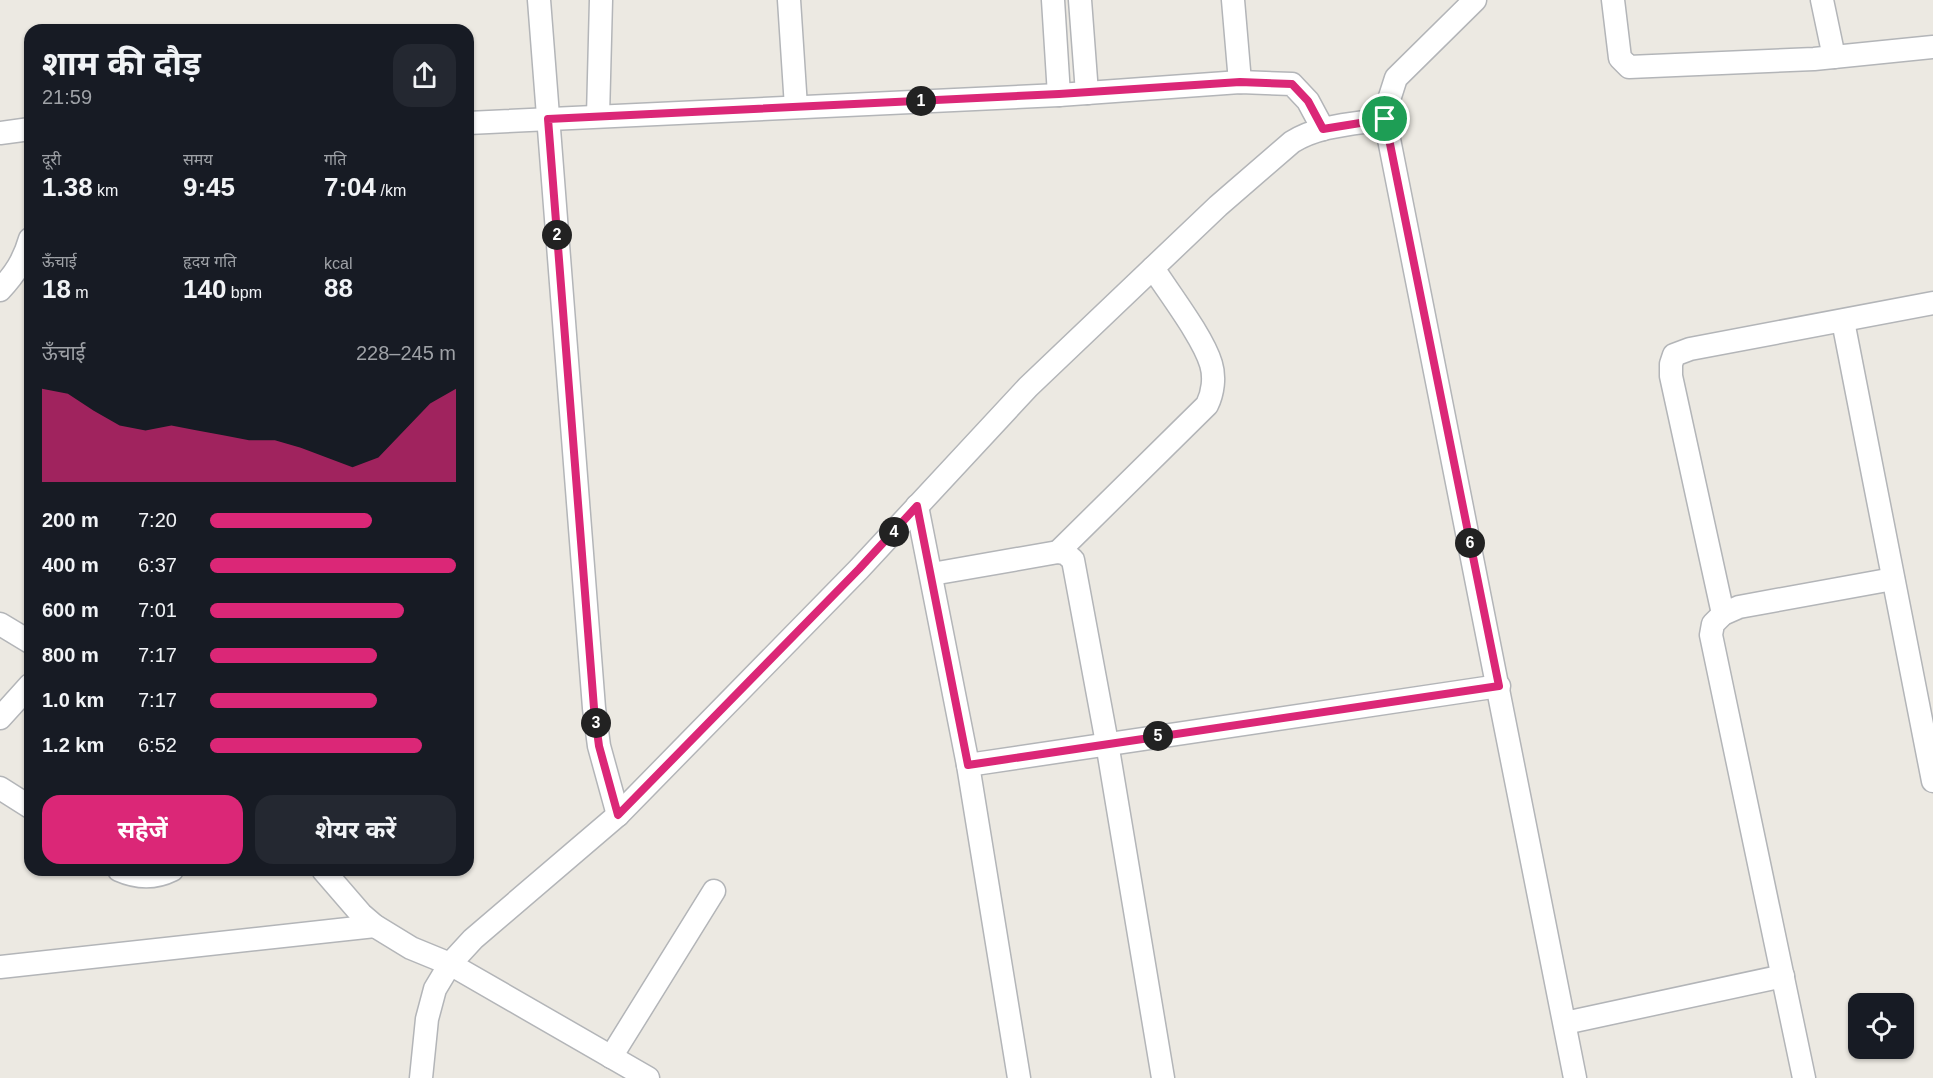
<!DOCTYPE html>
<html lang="hi">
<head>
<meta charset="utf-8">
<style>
  body { margin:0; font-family:Arial,"Noto Sans Devanagari",sans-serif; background:#242831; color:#f1f3f6; height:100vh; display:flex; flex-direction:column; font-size:22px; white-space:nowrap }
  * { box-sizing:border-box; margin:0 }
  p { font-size:20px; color:#9ea1a6 }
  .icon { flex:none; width:33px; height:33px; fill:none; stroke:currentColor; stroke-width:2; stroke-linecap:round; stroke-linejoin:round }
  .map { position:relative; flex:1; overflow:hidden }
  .panel { position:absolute; left:24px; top:24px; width:450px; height:852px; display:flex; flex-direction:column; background:#171b24; border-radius:18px; box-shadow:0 2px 4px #0004 }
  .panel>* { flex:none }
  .controls { position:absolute; left:1848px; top:993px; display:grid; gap:12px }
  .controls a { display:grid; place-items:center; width:66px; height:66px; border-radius:12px; background:#171b24; box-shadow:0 2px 4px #0004; font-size:30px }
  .pin { position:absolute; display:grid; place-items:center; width:51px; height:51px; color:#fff; margin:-26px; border:3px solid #fff; border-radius:50%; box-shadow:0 2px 6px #0007 }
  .km { position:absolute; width:30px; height:30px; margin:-15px; border-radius:50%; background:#222; color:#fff; font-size:16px; line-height:30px; text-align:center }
  .round { display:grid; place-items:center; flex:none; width:63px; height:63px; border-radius:18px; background:#242831 }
  .overview { display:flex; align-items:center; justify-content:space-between; height:102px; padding:0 18px }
  h1 { font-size:33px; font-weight:700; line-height:45px }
  .figures { display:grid; grid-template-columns:repeat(3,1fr); gap:9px; height:102px; padding:6px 18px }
  .figures div { display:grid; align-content:center }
  .figures b { font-size:26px; font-weight:700 }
  .figures small { font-size:16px; font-weight:400 }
  .figures p { font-size:16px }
  .chart { height:168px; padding:12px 18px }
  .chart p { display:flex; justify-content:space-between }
  .chart svg { width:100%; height:108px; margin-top:6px; fill:#db2777; opacity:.7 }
  .button { display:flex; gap:12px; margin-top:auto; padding:12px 18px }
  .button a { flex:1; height:69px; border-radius:18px; background:#db2777; color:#fff; font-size:24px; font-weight:700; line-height:69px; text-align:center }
  .button a+a { background:#242831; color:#f1f3f6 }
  ul { padding:0 18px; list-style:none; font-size:20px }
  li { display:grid; grid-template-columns:96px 72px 1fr; align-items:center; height:45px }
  li i { height:15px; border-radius:8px; background:#db2777 }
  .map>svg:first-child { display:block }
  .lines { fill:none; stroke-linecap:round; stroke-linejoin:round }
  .minor-casing { stroke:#b3b5b8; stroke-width:25 }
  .minor { stroke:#fff; stroke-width:22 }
  .route-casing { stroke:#fff; stroke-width:12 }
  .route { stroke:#db2777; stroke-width:8 }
</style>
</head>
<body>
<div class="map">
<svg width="1933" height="1078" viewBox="0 0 1933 1078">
  <rect width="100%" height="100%" fill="#ece9e2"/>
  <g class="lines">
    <g class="minor-casing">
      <g id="minor">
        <polyline points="539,0 594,708 599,746 618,815"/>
        <polyline points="789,0 796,107"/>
        <polyline points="1053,0 1059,95"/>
        <polyline points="1080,0 1087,93"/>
        <polyline points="1233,0 1240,82"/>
        <polyline points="1475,0 1396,78 1387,106 1385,119 1575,1078"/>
        <polyline points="1613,0 1620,58 1629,67 1814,59 1933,47"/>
        <polyline points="1822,0 1834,57"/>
        <polyline points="598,116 601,0"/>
        <polyline points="468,123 1059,95 1240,82 1292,84 1308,101 1323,129"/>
        <polyline points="0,133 30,129"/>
        <path d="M0 290C15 274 24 260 30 239"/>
        <polyline points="1843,321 1933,781"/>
        <polyline points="917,506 968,765 1019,1078"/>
        <path d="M1058 552 1207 405C1213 393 1215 377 1211 364 1203 337 1169 293 1153 268"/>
        <polyline points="932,574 1058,552 1065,553 1073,560 1107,743 1163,1078"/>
        <polyline points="1723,614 1671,376 1671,364 1674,355 1690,349 1933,303"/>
        <polyline points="0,624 30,642"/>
        <polyline points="0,718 30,685"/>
        <polyline points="968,765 1499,686"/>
        <polyline points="0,788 30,807"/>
        <path d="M119 870C137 878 154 879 172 870"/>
        <polyline points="323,870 361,914 375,926 411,948 450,964 648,1078"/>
        <polyline points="0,967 375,926"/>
        <polyline points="1565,1023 1783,976"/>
        <polyline points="611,1057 714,891"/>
        <path d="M421 1078 427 1019 435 989 450 964 473 939 618 815 859 569 1028 387 1218 206 1292 142C1319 125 1354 124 1385 119"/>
        <polyline points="1804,1078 1711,635 1713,624 1723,614 1739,607 1893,579"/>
      </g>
    </g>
    <use href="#minor" class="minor"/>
  </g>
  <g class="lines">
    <g class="route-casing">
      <polygon id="route" points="1240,82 1292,84 1308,101 1323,129 1385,119 1499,686 968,765 917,506 859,569 618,815 599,746 594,708 548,119 1059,94"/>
    </g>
    <use href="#route" class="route"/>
  </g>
</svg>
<div class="controls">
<a><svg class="icon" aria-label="locate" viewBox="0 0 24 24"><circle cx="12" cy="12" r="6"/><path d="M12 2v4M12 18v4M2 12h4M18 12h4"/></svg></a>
</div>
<div class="pin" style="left:1385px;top:119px;background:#1e9e55"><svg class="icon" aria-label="arrive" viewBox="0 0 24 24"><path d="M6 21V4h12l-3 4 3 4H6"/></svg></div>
<b class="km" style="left:921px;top:101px">1</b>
<b class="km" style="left:557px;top:235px">2</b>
<b class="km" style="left:596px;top:723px">3</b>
<b class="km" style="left:894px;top:532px">4</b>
<b class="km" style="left:1158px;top:736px">5</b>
<b class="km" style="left:1470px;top:543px">6</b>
<section class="panel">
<div class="overview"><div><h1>शाम की दौड़</h1><p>21:59</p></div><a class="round"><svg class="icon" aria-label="share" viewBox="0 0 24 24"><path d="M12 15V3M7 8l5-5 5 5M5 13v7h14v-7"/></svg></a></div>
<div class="figures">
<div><p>दूरी</p><b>1.38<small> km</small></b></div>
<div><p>समय</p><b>9:45</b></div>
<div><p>गति</p><b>7:04<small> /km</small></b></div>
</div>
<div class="figures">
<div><p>ऊँचाई</p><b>18<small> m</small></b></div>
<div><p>हृदय गति</p><b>140<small> bpm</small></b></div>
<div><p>kcal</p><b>88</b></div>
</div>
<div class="chart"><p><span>ऊँचाई</span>228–245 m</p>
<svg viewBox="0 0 160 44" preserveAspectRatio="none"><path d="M0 44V6L10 8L20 15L30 21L40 23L50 21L60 23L70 25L80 27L90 27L100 30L110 34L120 38L130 34L140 23L150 12L160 6V44z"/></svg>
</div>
<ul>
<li><b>200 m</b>7:20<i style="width:66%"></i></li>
<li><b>400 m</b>6:37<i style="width:100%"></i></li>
<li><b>600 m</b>7:01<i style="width:79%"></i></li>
<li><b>800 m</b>7:17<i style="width:68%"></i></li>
<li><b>1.0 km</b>7:17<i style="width:68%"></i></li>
<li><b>1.2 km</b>6:52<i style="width:86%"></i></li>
</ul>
<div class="button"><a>सहेजें</a><a>शेयर करें</a></div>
</section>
</div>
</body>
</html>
